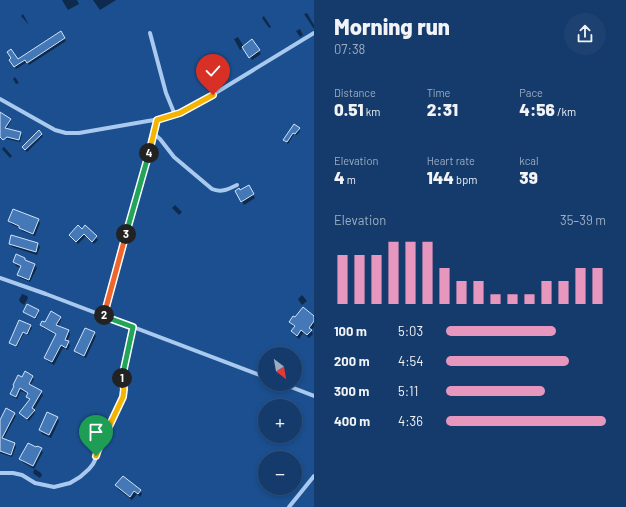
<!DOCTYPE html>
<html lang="en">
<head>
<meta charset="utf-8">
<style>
  body { margin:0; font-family:Barlow,sans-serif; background:#1d4271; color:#f1f3f6; height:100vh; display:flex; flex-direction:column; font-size:15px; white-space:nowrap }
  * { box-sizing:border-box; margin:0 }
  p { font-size:13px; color:#9dadc1 }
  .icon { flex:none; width:22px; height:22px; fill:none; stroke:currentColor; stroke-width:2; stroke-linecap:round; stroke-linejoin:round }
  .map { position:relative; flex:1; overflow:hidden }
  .details { display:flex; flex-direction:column; background:#143b6b; width:312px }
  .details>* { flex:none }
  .needle { width:26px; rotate:149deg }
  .buttons { position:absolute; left:258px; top:347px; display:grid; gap:8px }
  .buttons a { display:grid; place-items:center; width:44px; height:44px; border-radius:50%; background:#143b6b; box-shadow:0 2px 6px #0003,0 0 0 1px #33557e; font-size:20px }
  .pin { position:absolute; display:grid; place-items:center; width:34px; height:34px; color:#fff; margin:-41px -17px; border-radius:50% 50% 50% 0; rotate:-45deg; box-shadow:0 0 4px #0007 }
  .pin .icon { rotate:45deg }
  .km { position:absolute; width:20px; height:20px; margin:-10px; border-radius:50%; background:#222; color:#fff; font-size:11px; line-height:20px; text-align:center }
  .round { display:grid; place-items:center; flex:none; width:42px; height:42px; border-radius:21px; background:#1d4271 }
  .overview { display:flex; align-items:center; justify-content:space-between; height:68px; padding:0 20px }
  h1 { font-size:22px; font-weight:800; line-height:30px }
  .figures { display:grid; grid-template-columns:repeat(3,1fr); gap:6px; height:68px; padding:4px 20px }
  .figures div { display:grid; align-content:center }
  .figures b { font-size:17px; font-weight:800 }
  .figures small { font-size:11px; font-weight:400 }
  .figures p { font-size:11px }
  .chart { height:112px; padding:8px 20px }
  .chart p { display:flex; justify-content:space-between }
  .chart svg { width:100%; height:72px; margin-top:4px; stroke:#e797bd; stroke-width:6 }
  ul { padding:0 20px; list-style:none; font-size:13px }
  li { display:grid; grid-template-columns:64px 48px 1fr; align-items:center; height:30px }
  li i { height:10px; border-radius:5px; background:#e797bd }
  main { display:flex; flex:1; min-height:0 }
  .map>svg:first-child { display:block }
  .shadow { fill:#0007 }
  .building { fill:#4478b7; stroke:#cfe3fa }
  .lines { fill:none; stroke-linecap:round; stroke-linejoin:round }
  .minor { stroke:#a9c9ee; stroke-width:4 }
  .split-1-casing { stroke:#fff; stroke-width:8 }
  .split-2-casing { stroke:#fff; stroke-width:8 }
  .split-3-casing { stroke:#fff; stroke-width:8 }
  .split-4-casing { stroke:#fff; stroke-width:8 }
  .split-5-casing { stroke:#fff; stroke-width:8 }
  .split-1 { stroke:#f5b400; stroke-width:5 }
  .split-2 { stroke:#22a559; stroke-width:5 }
  .split-3 { stroke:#f0652b; stroke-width:5 }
  .split-4 { stroke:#22a559; stroke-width:5 }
  .split-5 { stroke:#f5b400; stroke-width:5 }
</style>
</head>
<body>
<main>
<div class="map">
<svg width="314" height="507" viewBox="0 0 314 507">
  <rect width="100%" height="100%" fill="#1b4f8f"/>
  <g class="shadow">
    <polygon points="62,0 77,0 79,4 68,10"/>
    <polygon points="93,0 116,0 100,10"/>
    <polygon points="307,13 314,25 314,29 304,14"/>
    <polygon points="23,14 29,25 21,16"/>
    <polygon points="264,16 271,27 269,28 262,18"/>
    <polygon points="300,29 303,35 300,37 296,31"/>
    <polygon points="60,33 66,41 29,65 27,62 16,69 11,60 18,61"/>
    <polygon points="238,37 244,47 252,41 261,54 252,60 243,48 240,50 234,39"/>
    <polygon points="15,77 19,83 16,84 13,79"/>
    <polygon points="0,117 10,119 11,121 6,130 20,133 22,135 20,142 7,139 0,135"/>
    <polygon points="294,125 299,129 300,131 297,135 294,134 288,144 284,140"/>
    <polygon points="41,134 43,136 27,152 24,149"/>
    <polygon points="4,147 12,156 10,158 2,149"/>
    <polygon points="248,186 255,198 244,205 236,191 240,191"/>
    <polygon points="175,205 182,212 179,215 172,208"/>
    <polygon points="38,220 40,223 35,236 22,231 20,228 11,224 9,221"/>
    <polygon points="82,230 96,237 98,240 94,244 86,236 78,244 72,238 70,235"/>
    <polygon points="10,244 38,244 40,247 37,255 12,247"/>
    <polygon points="25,258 26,262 35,265 37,268 30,282 20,278 18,275 21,268 16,266 14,262"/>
    <polygon points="22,294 27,296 28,298 24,305 20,302 19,300"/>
    <polygon points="302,295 307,301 302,305 298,299"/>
    <polygon points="38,311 39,313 36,319 26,314 25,312"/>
    <polygon points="314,316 314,327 311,331 313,334 309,338 303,333 299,339 294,335 292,332 295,328 292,325 290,322 295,319 313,317"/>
    <polygon points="60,317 61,320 58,327 69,331 70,334 67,342 70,345 68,350 63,348 54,365 47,361 45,358 56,335 43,328 41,325"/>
    <polygon points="20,321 31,326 32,328 28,335 24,333 17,347 11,344 10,343"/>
    <polygon points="85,329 94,333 96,336 86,358 77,354 75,351"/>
    <polygon points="32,376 34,379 30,386 41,392 43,395 34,410 35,413 29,421 22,415 20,413 30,400 27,397 28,394 21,391 17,399 13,397 11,394 22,378"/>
    <polygon points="14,414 16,416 3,440 15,444 16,447 12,457 0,453 0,421"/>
    <polygon points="57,418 59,421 51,438 42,434 40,430"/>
    <polygon points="41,449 43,452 34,469 22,462 21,459"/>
    <polygon points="35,469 41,473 42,475 40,478 34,474 33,472"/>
    <polygon points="123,477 140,491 142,494 140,497 137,494 132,500 118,489 116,485"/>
  </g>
  <g class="building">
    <polygon points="61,31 65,38 27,63 25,60 14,67 9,60 11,58 7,52 11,49 18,59"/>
    <polygon points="252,39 260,50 249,58 242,47"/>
    <polygon points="0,112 11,119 5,128 21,132 19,140 7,137 3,140 0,137"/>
    <polygon points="294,124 300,128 295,134 293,133 287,142 283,140"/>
    <polygon points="39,130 42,134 25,150 22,147"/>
    <polygon points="249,185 254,194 241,202 235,191 239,188 240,190"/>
    <polygon points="13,209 39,219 33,234 19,228 19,226 8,221"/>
    <polygon points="78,225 82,229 85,225 97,236 92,242 84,234 76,242 69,235"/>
    <polygon points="11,235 38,243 36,252 9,244"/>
    <polygon points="16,254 25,258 25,260 35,264 29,280 17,275 21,266 13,262"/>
    <polygon points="27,304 39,310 35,318 23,312"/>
    <polygon points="303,307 314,316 314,321 309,328 312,330 307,335 301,330 297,336 291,331 295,326 289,322 293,316 295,317"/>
    <polygon points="51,311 61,317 56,325 69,330 65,340 69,341 66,348 61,345 52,362 44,358 56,334 40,325 42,321 45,322"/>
    <polygon points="19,320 31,325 27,334 23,332 16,346 9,343"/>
    <polygon points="85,328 95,332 84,356 74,351"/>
    <polygon points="25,371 33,376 29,384 42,391 32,408 35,410 27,419 19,413 30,399 26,397 28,393 20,388 16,397 10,394 14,386 13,385 18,375 22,377"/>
    <polygon points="6,408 15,413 2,438 15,443 11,455 0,451 0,420"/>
    <polygon points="47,412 58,417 49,435 39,430"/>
    <polygon points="28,443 36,447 37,446 42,448 33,466 19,459"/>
    <polygon points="123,476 141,490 138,494 134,491 130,497 115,485"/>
  </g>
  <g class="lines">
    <g class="minor">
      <polyline points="150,33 166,93 175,115"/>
      <path d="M0 99 55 130 66 133H79L148 121C167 119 182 112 199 103L314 33"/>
      <path d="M154 134 160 139 174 157 212 189C221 193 229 189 237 185"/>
      <polyline points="0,278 46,294 265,377"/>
      <polyline points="103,316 154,134 157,120"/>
      <polyline points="283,384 314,396"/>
      <polyline points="0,473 13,473 22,475 35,483 54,487 70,483 80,477 89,469 93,464 95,460 97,450 124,393 122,377 133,327"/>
      <polyline points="289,507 314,476"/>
    </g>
  </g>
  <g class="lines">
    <g class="split-1-casing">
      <polyline id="split-1" points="96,456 98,450 123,397 124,389 122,378"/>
    </g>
    <g class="split-2-casing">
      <polyline id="split-2" points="104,315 103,316 133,327 122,378"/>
    </g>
    <g class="split-3-casing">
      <polyline id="split-3" points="104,315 126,234"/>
    </g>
    <g class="split-4-casing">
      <polyline id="split-4" points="126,234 149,153"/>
    </g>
    <g class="split-5-casing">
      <polyline id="split-5" points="149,153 157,120 180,113 213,95"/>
    </g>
    <use href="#split-1" class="split-1"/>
    <use href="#split-2" class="split-2"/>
    <use href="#split-3" class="split-3"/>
    <use href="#split-4" class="split-4"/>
    <use href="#split-5" class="split-5"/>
  </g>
</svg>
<div class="buttons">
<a><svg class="needle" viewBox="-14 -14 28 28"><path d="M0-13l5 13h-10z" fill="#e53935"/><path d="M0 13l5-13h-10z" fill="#9dadc1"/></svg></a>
<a>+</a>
<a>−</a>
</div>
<div class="pin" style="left:96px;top:456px;background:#1e9e55"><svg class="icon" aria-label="arrive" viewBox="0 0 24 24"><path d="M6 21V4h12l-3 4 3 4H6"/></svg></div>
<div class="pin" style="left:213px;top:95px;background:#d93025"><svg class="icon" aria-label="check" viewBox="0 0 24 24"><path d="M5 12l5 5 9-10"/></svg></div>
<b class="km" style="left:122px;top:378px">1</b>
<b class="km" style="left:104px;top:315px">2</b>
<b class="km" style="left:126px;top:234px">3</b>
<b class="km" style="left:149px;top:153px">4</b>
</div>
<section class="details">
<div class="overview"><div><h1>Morning run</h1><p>07:38</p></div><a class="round"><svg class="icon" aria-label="share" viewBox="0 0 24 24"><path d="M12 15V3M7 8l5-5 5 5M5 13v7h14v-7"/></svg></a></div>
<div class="figures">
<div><p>Distance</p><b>0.51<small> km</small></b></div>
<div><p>Time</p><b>2:31</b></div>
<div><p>Pace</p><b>4:56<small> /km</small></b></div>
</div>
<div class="figures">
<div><p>Elevation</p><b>4<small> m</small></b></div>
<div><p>Heart rate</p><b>144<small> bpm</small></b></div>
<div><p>kcal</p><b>39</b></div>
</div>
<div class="chart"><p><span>Elevation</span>35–39 m</p>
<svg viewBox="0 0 160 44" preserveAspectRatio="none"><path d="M5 44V14M15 44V14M25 44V14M35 44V6M45 44V6M55 44V6M65 44V22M75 44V30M85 44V30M95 44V38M105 44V38M115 44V38M125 44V30M135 44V30M145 44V22M155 44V22"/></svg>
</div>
<ul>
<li><b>100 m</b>5:03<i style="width:69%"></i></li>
<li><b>200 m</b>4:54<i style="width:77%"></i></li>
<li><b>300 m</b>5:11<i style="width:62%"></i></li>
<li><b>400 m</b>4:36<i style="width:100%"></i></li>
</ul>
</section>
</main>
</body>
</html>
